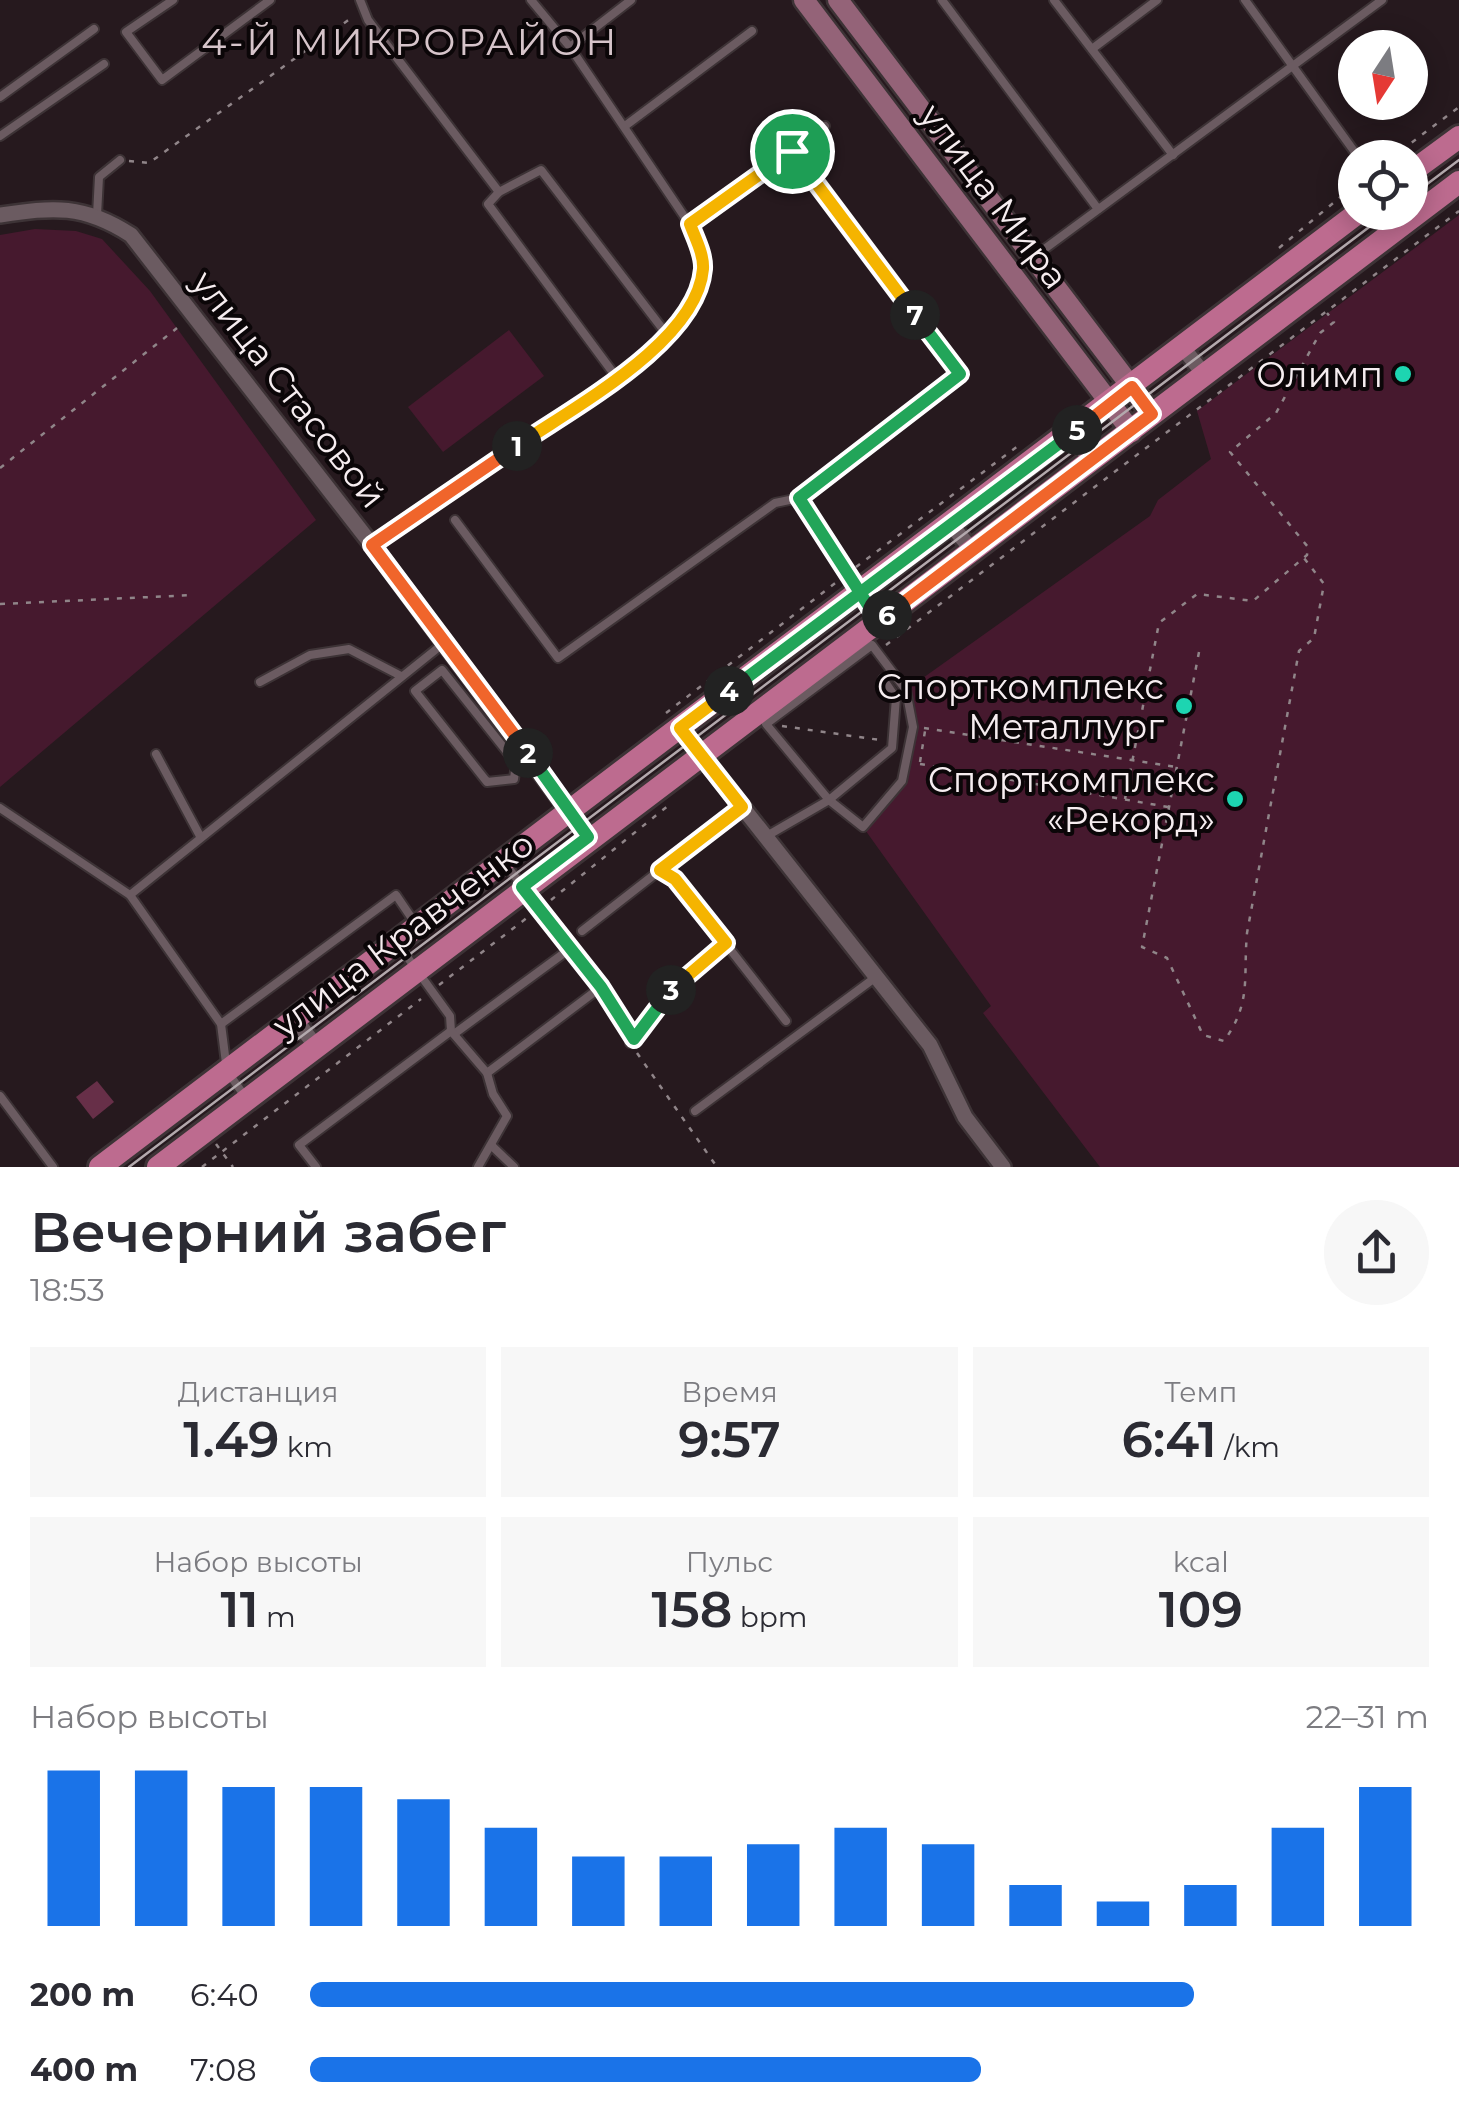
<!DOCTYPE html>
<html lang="ru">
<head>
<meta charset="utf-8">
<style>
  body { margin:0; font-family:Montserrat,sans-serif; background:#f7f7f7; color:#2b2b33; height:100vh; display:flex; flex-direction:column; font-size:38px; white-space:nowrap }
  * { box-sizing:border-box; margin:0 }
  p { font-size:32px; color:#7c7c81 }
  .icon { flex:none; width:55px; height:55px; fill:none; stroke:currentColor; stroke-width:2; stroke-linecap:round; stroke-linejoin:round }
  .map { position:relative; height:1167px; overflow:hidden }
  .panel { display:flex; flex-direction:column; background:#fff; flex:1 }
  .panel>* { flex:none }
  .needle { width:65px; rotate:192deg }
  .tools { position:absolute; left:1338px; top:30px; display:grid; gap:20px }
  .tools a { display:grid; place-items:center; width:90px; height:90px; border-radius:50%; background:#fff; box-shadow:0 5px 25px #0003; font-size:50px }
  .pin { position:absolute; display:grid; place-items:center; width:85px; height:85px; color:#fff; margin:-42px; border:5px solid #fff; border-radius:50%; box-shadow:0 2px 10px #0007 }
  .km { position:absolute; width:50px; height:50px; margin:-25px; border-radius:50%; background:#222; color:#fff; font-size:28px; line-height:50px; text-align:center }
  .round { display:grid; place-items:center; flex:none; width:105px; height:105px; border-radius:52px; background:#f7f7f7 }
  .overview { display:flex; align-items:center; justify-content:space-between; height:170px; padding:0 30px }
  h1 { font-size:55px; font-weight:600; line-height:75px }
  .figures { display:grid; grid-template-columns:repeat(3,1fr); gap:15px; height:170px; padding:10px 30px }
  .figures div { display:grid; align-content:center; border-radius:0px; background:#f7f7f7; text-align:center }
  .figures b { font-size:50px; font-weight:600 }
  .figures small { font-size:28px; font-weight:400 }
  .figures p { font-size:28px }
  .chart { height:280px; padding:20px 30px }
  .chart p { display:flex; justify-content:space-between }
  .chart svg { width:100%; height:180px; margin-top:10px; stroke:#1a73e8; stroke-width:6 }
  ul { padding:0 30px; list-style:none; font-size:32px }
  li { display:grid; grid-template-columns:160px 120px 1fr; align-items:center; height:75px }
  li i { height:25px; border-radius:12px; background:#1a73e8 }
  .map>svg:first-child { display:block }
  .green { fill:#46192e }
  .water { fill:#672f48 }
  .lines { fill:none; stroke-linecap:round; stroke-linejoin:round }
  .lane-casing { stroke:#3d3336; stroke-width:12 }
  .street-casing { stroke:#3d3336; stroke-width:20 }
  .secondary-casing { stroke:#3d3336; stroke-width:25 }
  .primary-casing { stroke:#3d3336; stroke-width:28 }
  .path { stroke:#908589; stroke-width:2.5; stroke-dasharray:5 8; stroke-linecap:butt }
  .lane { stroke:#6b5b61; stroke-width:8 }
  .street { stroke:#6b5b61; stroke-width:15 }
  .secondary { stroke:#946378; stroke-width:20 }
  .primary { stroke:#bd6b8f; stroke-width:22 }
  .tram { stroke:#b3a9ad; stroke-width:2.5 }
  .split-1-casing { stroke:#fff; stroke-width:20 }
  .split-2-casing { stroke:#fff; stroke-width:20 }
  .split-3-casing { stroke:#fff; stroke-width:20 }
  .split-4-casing { stroke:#fff; stroke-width:20 }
  .split-5-casing { stroke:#fff; stroke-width:20 }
  .split-6-casing { stroke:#fff; stroke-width:20 }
  .split-7-casing { stroke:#fff; stroke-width:20 }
  .split-8-casing { stroke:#fff; stroke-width:20 }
  .split-1 { stroke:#f5b400; stroke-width:12 }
  .split-2 { stroke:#f0652b; stroke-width:12 }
  .split-3 { stroke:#22a559; stroke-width:12 }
  .split-4 { stroke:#f5b400; stroke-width:12 }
  .split-5 { stroke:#22a559; stroke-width:12 }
  .split-6 { stroke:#f0652b; stroke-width:12 }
  .split-7 { stroke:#22a559; stroke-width:12 }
  .split-8 { stroke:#f5b400; stroke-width:12 }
  .poi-dot { fill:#1dd5b1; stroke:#0b0608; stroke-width:4 }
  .labels { text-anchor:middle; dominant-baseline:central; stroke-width:8; stroke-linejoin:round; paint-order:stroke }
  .street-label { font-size:35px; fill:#f6edf0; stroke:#0b0608 }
  .poi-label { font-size:35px; fill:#f6edf0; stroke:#0b0608; text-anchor:end }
  .neighbourhood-label { font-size:38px; letter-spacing:2.5px; fill:#d6c4ca; stroke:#0b0608 }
</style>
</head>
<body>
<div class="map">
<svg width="1459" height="1167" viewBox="0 0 1459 1167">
  <rect width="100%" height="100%" fill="#26191e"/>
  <g class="green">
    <path d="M1459 215V1167H1100L983 1013 991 1006 863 827C905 777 919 757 906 690L1150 516 1158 500 1211 459 1197 411Z"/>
    <polygon points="35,229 76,231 102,239 150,291 316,520 0,787 0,235"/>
    <polygon points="509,330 544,376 443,452 408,407"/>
  </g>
  <polygon class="water" points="97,1081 114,1102 93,1119 76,1097"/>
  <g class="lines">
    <g class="lane-casing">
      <g id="lane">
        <polyline points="173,0 126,32 162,80 270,0"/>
        <polyline points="360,0 368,20 499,192 541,170 668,336"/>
        <polyline points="942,0 1098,209"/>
        <polyline points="1054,0 1173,155"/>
        <polyline points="1245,0 1359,158"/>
        <polyline points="570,47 631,0"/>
        <polyline points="1092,49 1157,0"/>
        <polyline points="0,97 94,29"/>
        <polyline points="625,126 752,31"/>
        <polyline points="0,136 104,64"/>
        <polyline points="792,151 960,374 799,498"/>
        <polyline points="499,192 488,204 617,378"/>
        <polyline points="97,215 99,177 120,160"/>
        <polyline points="690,225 825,126"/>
        <polyline points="1035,256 1382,0"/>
        <polyline points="455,520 558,658 775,503 799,498 876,618"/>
        <polyline points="372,545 617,378 668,336 700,281 703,266 690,225 570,47 531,0"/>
        <polygon points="872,645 906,690 913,727 902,781 863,827 829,800 766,724"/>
        <polygon points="442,670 516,763 514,779 487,782 415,691"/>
        <polyline points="260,682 310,655 349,649 401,676"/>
        <polyline points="156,754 200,836"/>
        <polyline points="0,808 130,895 221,1024 227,1071 246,1098"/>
        <polyline points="765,837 829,800 892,748 896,698 883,679"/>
        <polyline points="661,870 675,879 786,1021"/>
        <polyline points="130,895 444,643"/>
        <polyline points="582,931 741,807"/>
        <polyline points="400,947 450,1016 451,1031"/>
        <polyline points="601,987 634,1039"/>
        <polyline points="221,1024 396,895 415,923"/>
        <polyline points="454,1034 571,948"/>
        <polyline points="630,1043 672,988 726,943"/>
        <polyline points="0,1096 53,1167"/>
        <polyline points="695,1111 876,977"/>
        <polyline points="492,1146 514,1167"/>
        <polyline points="316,1167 299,1145 451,1031 487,1073 601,987 506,865"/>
        <polyline points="478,1167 507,1116 493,1094 487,1073"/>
      </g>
    </g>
    <g class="street-casing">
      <g id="street">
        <path d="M0 215C54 207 83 204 131 235L372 545 588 837"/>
        <polyline points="1183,348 1204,374"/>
        <polyline points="1071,434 1093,462"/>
        <polyline points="951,525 973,551"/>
        <polyline points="680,728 930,1045 965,1117 1003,1167"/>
        <polyline points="295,1019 315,1045"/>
      </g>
    </g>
    <g class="secondary-casing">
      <g id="secondary">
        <polyline points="804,0 1132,432"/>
        <polyline points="838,0 1152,414"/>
      </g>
    </g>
    <g class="primary-casing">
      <g id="primary">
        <polyline points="1410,173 1459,137"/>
        <polyline points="100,1167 1359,212"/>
        <polyline points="158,1167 1459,182"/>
      </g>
    </g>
    <g class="path">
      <polyline points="1391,158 1459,107"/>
      <polyline points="129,161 149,163 354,16"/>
      <polyline points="1279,248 1355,185"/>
      <polyline points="209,299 225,295"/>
      <polyline points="0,468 177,328"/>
      <polyline points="856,567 1018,446"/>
      <polyline points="0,604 194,595"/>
      <polyline points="886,645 1459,211"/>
      <path d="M1199 652 1142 947 1167 958 1203 1035 1224 1041C1252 1002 1243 978 1247 933L1299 651 1314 638 1324 584 1304 558"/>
      <polyline points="666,713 838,581"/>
      <polyline points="782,726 880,740"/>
      <polyline points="924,728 1176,767"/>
      <polyline points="920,762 925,731"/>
      <polyline points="920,764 1168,807"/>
      <polyline points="1125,799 1159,623 1197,594 1253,601 1307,555 1308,547 1230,452 1276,413 1320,333 1334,322 1327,313"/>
      <polyline points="551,900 669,805"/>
      <polyline points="439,985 532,914"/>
      <polyline points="637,1053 717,1167"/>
      <polyline points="216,1144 233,1167"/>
      <polyline points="202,1167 421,999"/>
    </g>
    <use href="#lane" class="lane"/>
    <use href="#street" class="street"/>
    <use href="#secondary" class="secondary"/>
    <use href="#primary" class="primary"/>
    <g class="tram">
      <polyline points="1410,197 1459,160"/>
      <polyline points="129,1167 1389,212"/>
    </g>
  </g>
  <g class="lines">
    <g class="split-1-casing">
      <path id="split-1" d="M517 446C572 408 697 342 703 269 704 254 695 238 690 224L792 151"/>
    </g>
    <g class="split-2-casing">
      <polyline id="split-2" points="517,446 372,545 528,753"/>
    </g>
    <g class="split-3-casing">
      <polyline id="split-3" points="528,753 588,837 522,887 601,987 634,1039 671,990"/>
    </g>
    <g class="split-4-casing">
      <polyline id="split-4" points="671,990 726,943 675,879 660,870 742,807 680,728 729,691"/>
    </g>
    <g class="split-5-casing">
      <polyline id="split-5" points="729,691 1077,430"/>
    </g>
    <g class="split-6-casing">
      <polyline id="split-6" points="887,615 1152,414 1132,387 1077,430"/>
    </g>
    <g class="split-7-casing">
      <polyline id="split-7" points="887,615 879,622 799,498 960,374 915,315"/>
    </g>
    <g class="split-8-casing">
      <polyline id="split-8" points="792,151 915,315"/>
    </g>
    <use href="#split-1" class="split-1"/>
    <use href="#split-2" class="split-2"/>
    <use href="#split-3" class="split-3"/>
    <use href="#split-4" class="split-4"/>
    <use href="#split-5" class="split-5"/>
    <use href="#split-6" class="split-6"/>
    <use href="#split-7" class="split-7"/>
    <use href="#split-8" class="split-8"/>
  </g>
  <g class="poi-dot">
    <circle cx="1403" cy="374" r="10"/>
    <circle cx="1184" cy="706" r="10"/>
    <circle cx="1235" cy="799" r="10"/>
  </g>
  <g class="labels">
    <g class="street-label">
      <text transform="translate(994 196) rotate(53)">улица Мира</text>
      <text transform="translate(289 389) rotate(52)">улица Стасовой</text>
      <text transform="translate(403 934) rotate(-37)">улица Кравченко</text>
    </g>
    <g class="poi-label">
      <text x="1383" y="374">Олимп</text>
      <text x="1164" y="686">Спорткомплекс<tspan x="1164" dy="40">Металлург</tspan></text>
      <text x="1215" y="779">Спорткомплекс<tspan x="1215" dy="40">«Рекорд»</tspan></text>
    </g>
    <g class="neighbourhood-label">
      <text x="410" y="41">4-Й МИКРОРАЙОН</text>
    </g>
  </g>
</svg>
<div class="tools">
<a><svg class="needle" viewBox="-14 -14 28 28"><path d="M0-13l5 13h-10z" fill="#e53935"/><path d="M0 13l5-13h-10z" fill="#7c7c81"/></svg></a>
<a><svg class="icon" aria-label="locate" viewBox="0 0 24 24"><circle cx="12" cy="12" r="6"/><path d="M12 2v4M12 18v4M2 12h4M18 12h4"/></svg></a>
</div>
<div class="pin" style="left:792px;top:151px;background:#1e9e55"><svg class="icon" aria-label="arrive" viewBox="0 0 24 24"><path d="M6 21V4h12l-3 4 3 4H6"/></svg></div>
<b class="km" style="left:517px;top:446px">1</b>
<b class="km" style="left:528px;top:753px">2</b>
<b class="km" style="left:671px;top:990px">3</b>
<b class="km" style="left:729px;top:691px">4</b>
<b class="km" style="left:1077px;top:430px">5</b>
<b class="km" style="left:887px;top:615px">6</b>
<b class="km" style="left:915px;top:315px">7</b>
</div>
<section class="panel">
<div class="overview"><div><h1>Вечерний забег</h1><p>18:53</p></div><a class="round"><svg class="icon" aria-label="share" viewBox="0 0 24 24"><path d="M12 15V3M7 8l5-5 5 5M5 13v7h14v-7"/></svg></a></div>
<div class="figures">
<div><p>Дистанция</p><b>1.49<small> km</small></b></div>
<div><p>Время</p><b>9:57</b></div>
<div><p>Темп</p><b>6:41<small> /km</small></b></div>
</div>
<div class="figures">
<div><p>Набор высоты</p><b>11<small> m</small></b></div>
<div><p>Пульс</p><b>158<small> bpm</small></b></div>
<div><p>kcal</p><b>109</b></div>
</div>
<div class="chart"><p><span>Набор высоты</span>22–31 m</p>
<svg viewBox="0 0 160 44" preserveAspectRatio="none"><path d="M5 44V6M15 44V6M25 44V10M35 44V10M45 44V13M55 44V20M65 44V27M75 44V27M85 44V24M95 44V20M105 44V24M115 44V34M125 44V38M135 44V34M145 44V20M155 44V10"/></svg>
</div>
<ul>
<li><b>200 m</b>6:40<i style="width:79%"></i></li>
<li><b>400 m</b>7:08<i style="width:60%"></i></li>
</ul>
</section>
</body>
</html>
